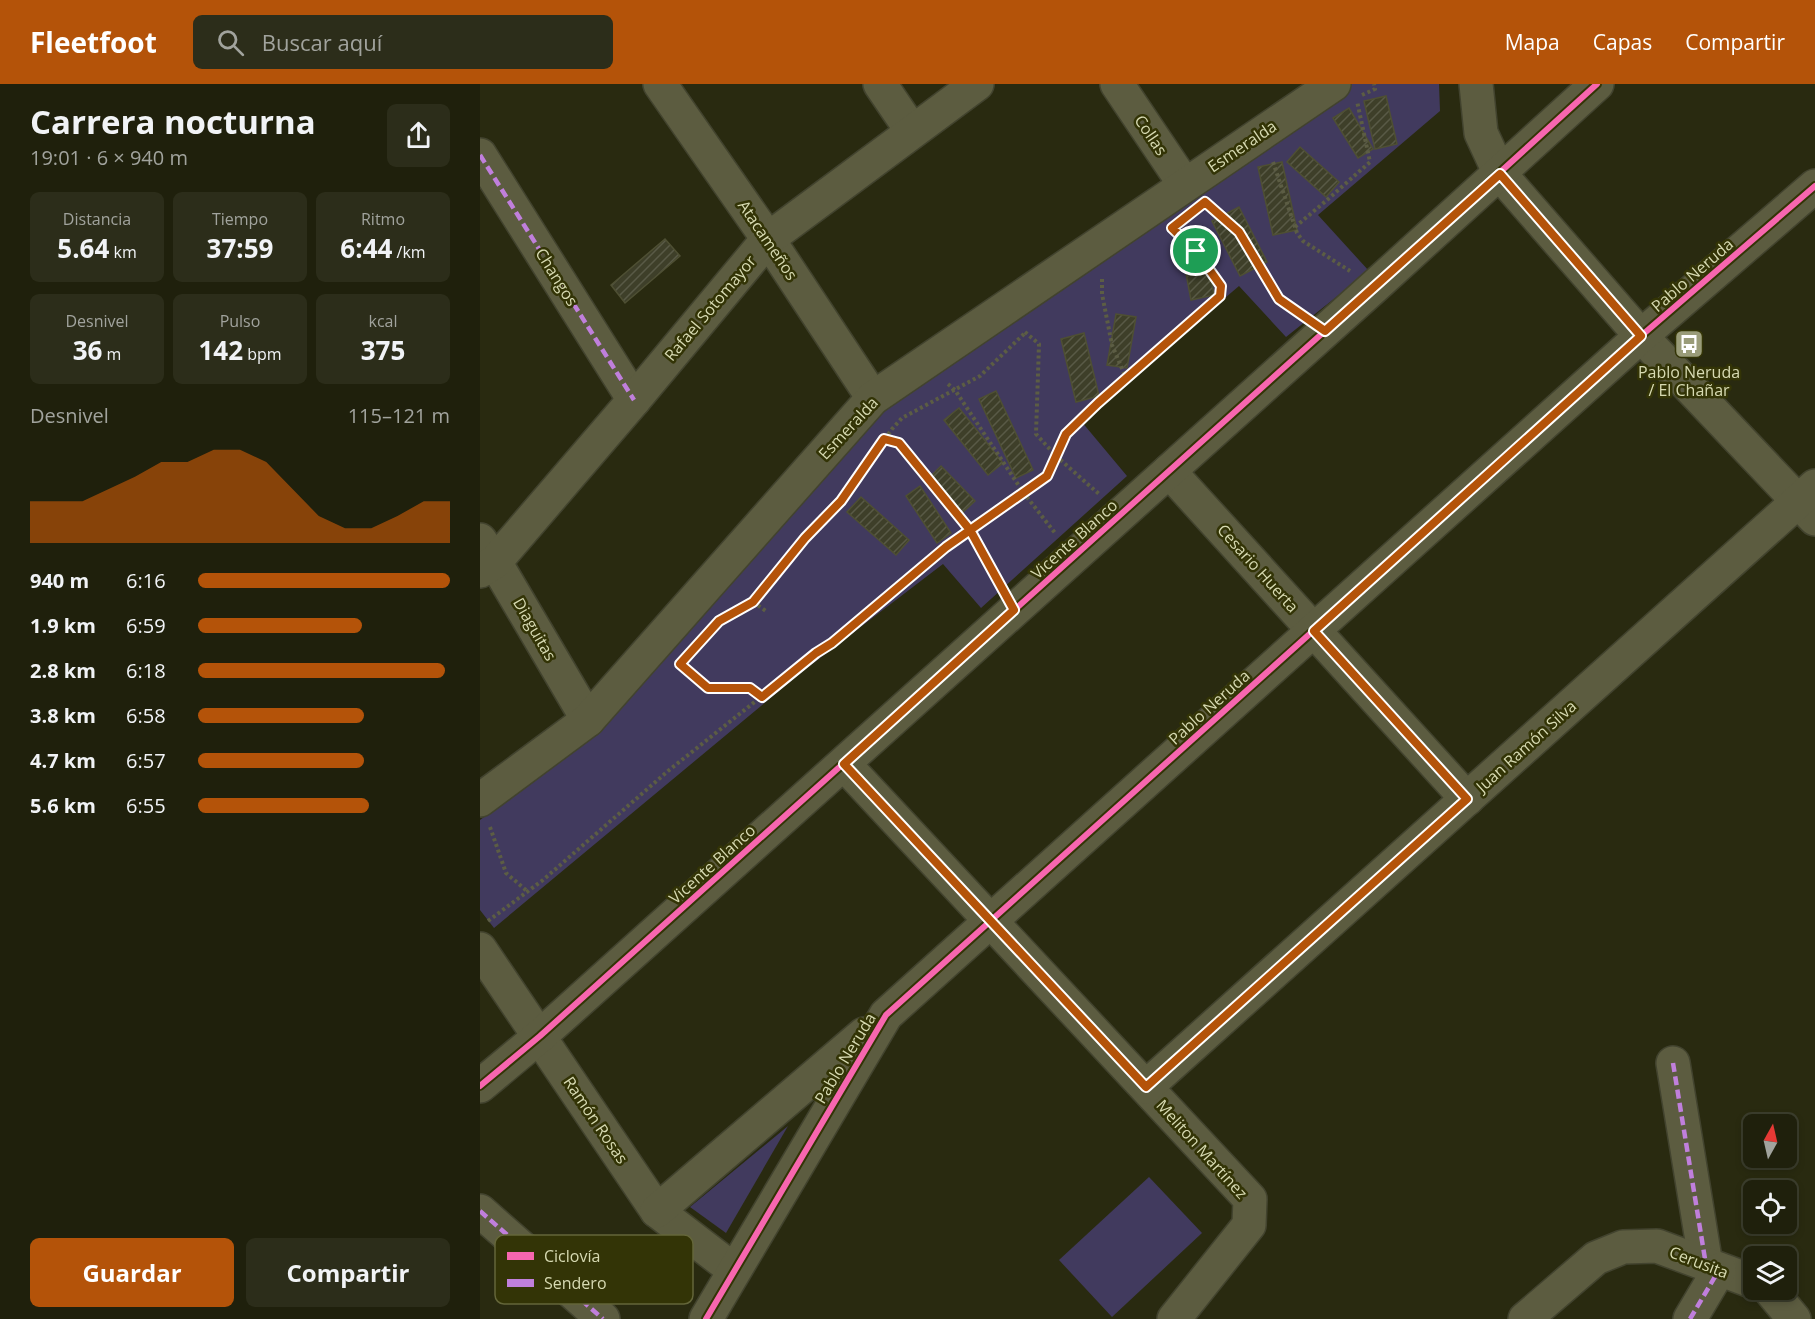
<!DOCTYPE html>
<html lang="es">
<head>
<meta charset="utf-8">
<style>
  body { margin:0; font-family:"Open Sans",sans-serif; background:#2c2d1a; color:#f1f3f6; height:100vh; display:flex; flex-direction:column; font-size:22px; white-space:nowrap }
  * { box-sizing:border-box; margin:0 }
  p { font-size:20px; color:#a1a39d }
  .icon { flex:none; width:33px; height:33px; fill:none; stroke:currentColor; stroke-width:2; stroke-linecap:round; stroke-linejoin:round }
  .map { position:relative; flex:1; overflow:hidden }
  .drawer { display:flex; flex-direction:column; background:#1f200c; width:480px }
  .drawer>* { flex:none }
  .needle { width:39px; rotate:8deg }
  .fabs { position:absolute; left:1263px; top:1030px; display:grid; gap:12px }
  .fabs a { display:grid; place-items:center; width:54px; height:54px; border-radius:9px; background:#1f200c; box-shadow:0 3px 9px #0003,0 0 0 2px #3c3e2d; font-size:30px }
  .pin { position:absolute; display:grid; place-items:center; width:51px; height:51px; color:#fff; margin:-26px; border:3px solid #fff; border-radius:50%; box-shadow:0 2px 6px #0007 }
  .round { display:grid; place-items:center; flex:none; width:63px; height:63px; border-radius:9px; background:#2c2d1a }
  .head { display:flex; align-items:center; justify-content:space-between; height:102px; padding:0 30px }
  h1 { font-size:33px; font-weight:700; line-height:45px }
  .metrics { display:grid; grid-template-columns:repeat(3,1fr); gap:9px; height:102px; padding:6px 30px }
  .metrics div { display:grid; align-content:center; border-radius:9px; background:#2c2d1a; text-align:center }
  .metrics b { font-size:26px; font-weight:700 }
  .metrics small { font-size:16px; font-weight:400 }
  .metrics p { font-size:16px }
  .chart { height:168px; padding:12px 30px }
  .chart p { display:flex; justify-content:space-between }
  .chart svg { width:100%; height:108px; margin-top:6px; fill:#b45309; opacity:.7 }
  .button { display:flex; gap:12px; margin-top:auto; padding:12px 30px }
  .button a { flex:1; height:69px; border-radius:9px; background:#b45309; color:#fff; font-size:24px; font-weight:700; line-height:69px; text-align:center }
  .button a+a { background:#2c2d1a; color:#f1f3f6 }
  ul { padding:0 30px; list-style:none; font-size:20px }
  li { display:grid; grid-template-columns:96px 72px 1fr; align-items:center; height:45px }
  li i { height:15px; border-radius:8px; background:#b45309 }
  header { display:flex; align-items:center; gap:36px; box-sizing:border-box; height:84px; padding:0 30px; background:#b45309; color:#fff }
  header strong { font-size:28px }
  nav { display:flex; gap:33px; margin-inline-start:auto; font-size:21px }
  .search { width:420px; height:54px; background:#2c2d1a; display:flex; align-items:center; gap:15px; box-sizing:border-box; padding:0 21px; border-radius:9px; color:#a1a39d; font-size:22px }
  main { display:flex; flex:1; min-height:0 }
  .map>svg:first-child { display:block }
  .park { fill:#413a5e }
  .building { fill:url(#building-hatch); stroke:#4e4f33; stroke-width:1.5 }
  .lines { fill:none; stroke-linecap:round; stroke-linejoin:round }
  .minor-casing { stroke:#42432e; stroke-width:36 }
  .path { stroke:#5c5d44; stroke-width:4; stroke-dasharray:3 3; stroke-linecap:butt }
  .minor { stroke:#5c5c40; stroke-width:33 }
  .quiet { stroke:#c07fdc; stroke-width:4.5; stroke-dasharray:9 4.5; stroke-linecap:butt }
  .cycleway-casing { stroke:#333406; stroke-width:10 }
  .cycleway { stroke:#f766af; stroke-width:6 }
  .route-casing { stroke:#fff; stroke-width:12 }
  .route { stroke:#b45309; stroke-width:8 }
  .labels { text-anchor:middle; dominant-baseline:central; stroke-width:5; stroke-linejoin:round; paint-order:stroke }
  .street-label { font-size:16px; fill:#d7dab2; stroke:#333406 }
  .poi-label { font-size:16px; fill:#d7dab2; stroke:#333406 }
  .key { fill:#333406; stroke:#64663a; stroke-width:1.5 }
  .key-label { font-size:16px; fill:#d7dab2 }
</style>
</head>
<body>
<header>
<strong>Fleetfoot</strong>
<div class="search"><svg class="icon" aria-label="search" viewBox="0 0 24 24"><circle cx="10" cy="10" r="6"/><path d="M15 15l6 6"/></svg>Buscar aquí</div>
<nav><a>Mapa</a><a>Capas</a><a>Compartir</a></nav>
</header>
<main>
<section class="drawer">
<div class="head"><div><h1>Carrera nocturna</h1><p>19:01 · 6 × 940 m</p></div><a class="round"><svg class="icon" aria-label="share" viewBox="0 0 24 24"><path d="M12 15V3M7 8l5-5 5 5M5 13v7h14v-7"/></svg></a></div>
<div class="metrics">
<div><p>Distancia</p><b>5.64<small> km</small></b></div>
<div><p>Tiempo</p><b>37:59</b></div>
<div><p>Ritmo</p><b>6:44<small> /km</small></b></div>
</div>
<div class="metrics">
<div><p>Desnivel</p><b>36<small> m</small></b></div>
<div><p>Pulso</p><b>142<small> bpm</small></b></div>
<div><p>kcal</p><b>375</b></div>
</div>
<div class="chart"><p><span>Desnivel</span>115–121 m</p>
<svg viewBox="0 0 160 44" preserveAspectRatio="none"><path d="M0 44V27L10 27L20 27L30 22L40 17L50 11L60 11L70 6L80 6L90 11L100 22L110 33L120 38L130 38L140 33L150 27L160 27V44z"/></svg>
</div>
<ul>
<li><b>940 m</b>6:16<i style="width:100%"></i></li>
<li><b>1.9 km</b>6:59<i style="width:65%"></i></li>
<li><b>2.8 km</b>6:18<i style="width:98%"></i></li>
<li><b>3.8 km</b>6:58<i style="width:66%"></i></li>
<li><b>4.7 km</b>6:57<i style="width:66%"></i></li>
<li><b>5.6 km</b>6:55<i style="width:68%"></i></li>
</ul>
<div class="button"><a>Guardar</a><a>Compartir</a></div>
</section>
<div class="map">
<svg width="1335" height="1235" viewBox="0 0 1335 1235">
  <defs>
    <pattern id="building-hatch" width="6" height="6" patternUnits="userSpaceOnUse" patternTransform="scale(1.5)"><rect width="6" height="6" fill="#3e3f29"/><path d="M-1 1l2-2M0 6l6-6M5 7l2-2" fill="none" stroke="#595a46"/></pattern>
  </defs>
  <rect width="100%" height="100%" fill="#292a10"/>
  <g class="park">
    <polygon points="869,0 959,0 960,27 838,131 889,187 806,253 759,202 601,337 647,392 501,524 463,480 323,587 14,844 0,826 0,736 121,647 415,313"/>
    <polygon points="308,1042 246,1149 210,1123"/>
    <polygon points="669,1093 722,1149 632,1233 579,1176"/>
  </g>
  <g class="building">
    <polygon points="906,12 917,60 895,65 884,17"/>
    <polygon points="869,24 893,65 878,74 853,34"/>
    <polygon points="820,63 859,98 846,113 807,78"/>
    <polygon points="802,78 817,146 793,151 778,83"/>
    <polygon points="759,123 787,178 760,192 732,137"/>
    <polygon points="724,153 734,211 711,216 700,158"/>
    <polygon points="185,155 200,172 145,219 131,201"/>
    <polygon points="636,230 656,233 647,284 627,281"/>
    <polygon points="604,249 619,312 596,318 581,255"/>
    <polygon points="516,307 553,386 536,394 499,315"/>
    <polygon points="479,324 523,379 508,391 464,336"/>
    <polygon points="461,382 495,417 482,429 449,394"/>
    <polygon points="440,402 471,449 457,459 426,412"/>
    <polygon points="381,413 429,456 416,471 367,428"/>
  </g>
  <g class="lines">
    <g class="minor-casing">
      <g id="minor">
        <polyline points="180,0 288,155 393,314"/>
        <polyline points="400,0 432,47"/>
        <polyline points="637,0 705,101"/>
        <polyline points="996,0 1001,49 1020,90 1161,252 1335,435"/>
        <polyline points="0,71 154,316"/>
        <polyline points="689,387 987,715"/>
        <polyline points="0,456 15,478 108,636"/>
        <polyline points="0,487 15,478 154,316 288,155 497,0"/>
        <polyline points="364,680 770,1115 769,1141 694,1235"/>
        <polyline points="0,716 108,636 393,314 854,0"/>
        <polyline points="0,865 177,1127 254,1186"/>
        <polyline points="1193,979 1226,1181"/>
        <polyline points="0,1002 60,952 895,202 1117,0"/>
        <polyline points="666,1003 1335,402"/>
        <polyline points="0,1127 123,1235"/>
        <polyline points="177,1127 384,950"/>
        <polyline points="1290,1206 1314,1235"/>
        <polyline points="226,1235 406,931 1161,252 1335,102"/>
        <polyline points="1045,1235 1116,1174 1143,1163 1177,1162 1274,1198"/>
        <polyline points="1210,1235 1239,1186"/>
      </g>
    </g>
    <g class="path">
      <polyline points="882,11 895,5 894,0"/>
      <polyline points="793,78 817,149 823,157 870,187"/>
      <polyline points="728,121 759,148 799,215 820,231"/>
      <polyline points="815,143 847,116 890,78 877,17"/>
      <polyline points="622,195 622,210 632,261 646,294"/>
      <polyline points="545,248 559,260 556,350 576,372 619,410"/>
      <polyline points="468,300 475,306 543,408 575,449"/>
      <polyline points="404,355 419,359 490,446 519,499"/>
      <polyline points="273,518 286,527"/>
      <polyline points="229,549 248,531 273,518 325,454 361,417 412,345 422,334 500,292 545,249"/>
      <polyline points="199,580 228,604 270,604 282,613"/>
      <polyline points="10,743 26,789 47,807"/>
      <polyline points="8,837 63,796 188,687 336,569 352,559 466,463 567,392 586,350 618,319 740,212 741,202 716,167 694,146"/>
    </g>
    <use href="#minor" class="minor"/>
    <g class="quiet">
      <polyline points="0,71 154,316"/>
      <polyline points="1193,979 1226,1181"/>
      <polyline points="0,1127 123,1235"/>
      <polyline points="1210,1235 1239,1186"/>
    </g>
    <g class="cycleway-casing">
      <g id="cycleway">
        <polyline points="0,1002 60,952 895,202 1117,0"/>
        <polyline points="226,1235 406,931 1161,252 1335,102"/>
      </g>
    </g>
    <use href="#cycleway" class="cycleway"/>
  </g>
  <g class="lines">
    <g class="route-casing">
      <polyline id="route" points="716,167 741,202 740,212 618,319 586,350 567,392 466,463 352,559 336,569 282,613 270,604 228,604 200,580 239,537 273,518 325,454 361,417 404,355 419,359 490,446 534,526 364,680 666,1003 987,715 834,547 1161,252 1020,90 845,247 799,215 759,148 725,118 692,144 716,167"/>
    </g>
    <use href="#route" class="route"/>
  </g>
  <defs>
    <g id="bus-square" transform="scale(1.5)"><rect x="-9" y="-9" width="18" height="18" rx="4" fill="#9a9c79" stroke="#333406"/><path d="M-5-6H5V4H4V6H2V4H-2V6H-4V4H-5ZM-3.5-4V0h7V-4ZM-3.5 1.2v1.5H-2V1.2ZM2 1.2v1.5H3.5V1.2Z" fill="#fff"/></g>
  </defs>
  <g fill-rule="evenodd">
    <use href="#bus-square" x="1209" y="260"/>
  </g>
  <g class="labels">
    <g class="street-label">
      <text transform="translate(671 51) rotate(56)">Collas</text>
      <text transform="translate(762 62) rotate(-34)">Esmeralda</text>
      <text transform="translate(288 156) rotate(56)">Atacameños</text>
      <text transform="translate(1212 191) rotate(-41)">Pablo Neruda</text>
      <text transform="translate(77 193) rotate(58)">Changos</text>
      <text transform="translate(230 224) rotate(-50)">Rafael Sotomayor</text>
      <text transform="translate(368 344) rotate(-47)">Esmeralda</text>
      <text transform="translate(594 455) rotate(-42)">Vicente Blanco</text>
      <text transform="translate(778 484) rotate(48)">Cesario Huerta</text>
      <text transform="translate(55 545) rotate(60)">Diaguitas</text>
      <text transform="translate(729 623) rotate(-42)">Pablo Neruda</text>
      <text transform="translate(1046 662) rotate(-42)">Juan Ramón Silva</text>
      <text transform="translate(232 780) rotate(-42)">Vicente Blanco</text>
      <text transform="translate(365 974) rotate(-59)">Pablo Neruda</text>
      <text transform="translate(116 1036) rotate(56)">Ramón Rosas</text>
      <text transform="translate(722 1065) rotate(48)">Meliton Martínez</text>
      <text transform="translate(1219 1178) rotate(21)">Cerusita</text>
    </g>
    <g class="poi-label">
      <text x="1209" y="288">Pablo Neruda<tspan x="1209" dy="18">/ El Chañar</tspan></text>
    </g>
  </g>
  <rect x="15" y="1151" width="198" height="69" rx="9" class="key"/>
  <rect x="27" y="1168" width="27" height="8" fill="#f766af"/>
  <rect x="27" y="1195" width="27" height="8" fill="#c07fdc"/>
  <g class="key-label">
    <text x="64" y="1178">Ciclovía</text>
    <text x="64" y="1205">Sendero</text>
  </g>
</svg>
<div class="fabs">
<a><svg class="needle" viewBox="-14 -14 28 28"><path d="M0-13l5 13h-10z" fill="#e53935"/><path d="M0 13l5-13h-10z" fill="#a1a39d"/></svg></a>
<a><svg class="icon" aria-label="locate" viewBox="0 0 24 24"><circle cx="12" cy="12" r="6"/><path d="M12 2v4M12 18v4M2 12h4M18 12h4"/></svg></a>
<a><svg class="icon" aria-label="layers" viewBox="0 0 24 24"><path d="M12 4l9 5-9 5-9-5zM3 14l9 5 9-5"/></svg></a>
</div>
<div class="pin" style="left:716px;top:167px;background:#1e9e55"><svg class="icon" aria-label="arrive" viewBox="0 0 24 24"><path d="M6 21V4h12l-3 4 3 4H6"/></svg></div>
</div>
</main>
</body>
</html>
